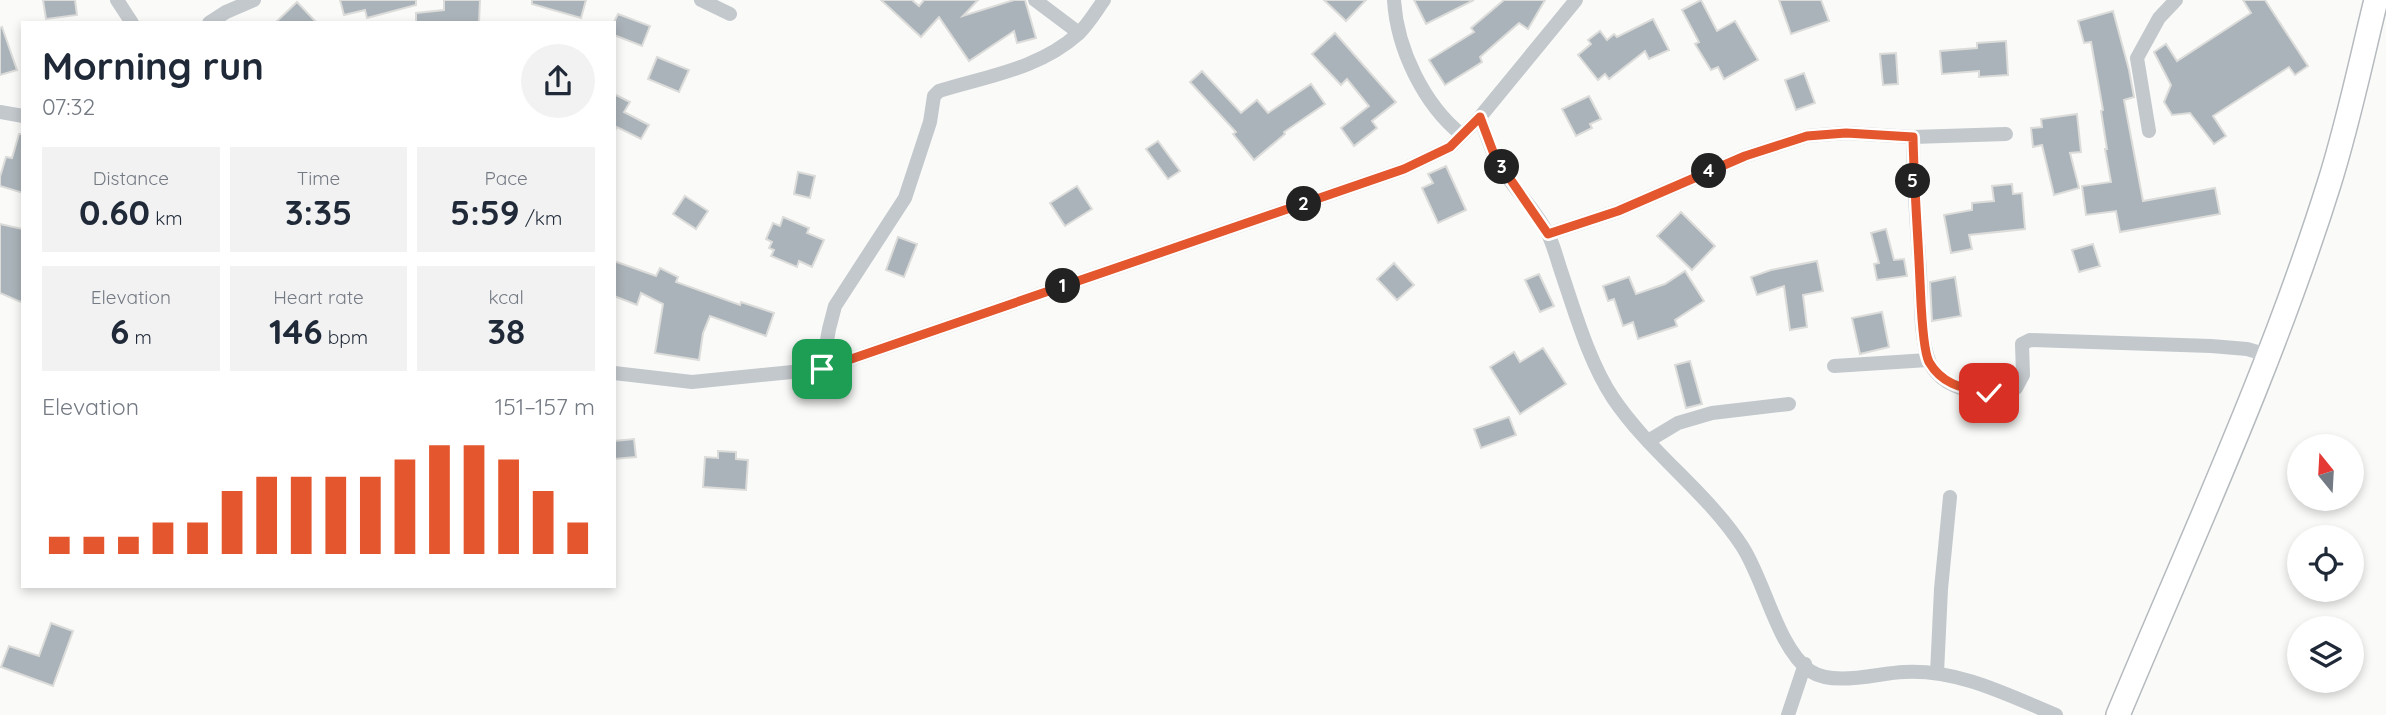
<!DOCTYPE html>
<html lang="en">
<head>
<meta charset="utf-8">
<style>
  body { margin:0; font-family:Quicksand,sans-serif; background:#f2f2f3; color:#1f2937; height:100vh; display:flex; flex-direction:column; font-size:26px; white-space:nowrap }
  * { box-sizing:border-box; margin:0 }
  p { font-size:23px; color:#747a83 }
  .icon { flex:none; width:38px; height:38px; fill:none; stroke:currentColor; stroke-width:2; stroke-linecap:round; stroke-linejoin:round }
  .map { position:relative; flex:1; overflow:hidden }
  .details { position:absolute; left:21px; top:21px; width:595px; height:567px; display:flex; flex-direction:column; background:#fff; border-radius:0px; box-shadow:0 4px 10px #0003 }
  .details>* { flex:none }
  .needle { width:46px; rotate:342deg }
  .fabs { position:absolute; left:2287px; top:434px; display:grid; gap:14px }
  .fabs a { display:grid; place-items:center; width:77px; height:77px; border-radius:50%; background:#fff; box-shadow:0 4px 10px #0003; font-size:35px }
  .pin { position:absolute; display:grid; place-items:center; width:60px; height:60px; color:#fff; margin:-30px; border-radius:14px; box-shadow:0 4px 10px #0006 }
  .km { position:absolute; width:35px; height:35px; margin:-18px; border-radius:50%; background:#222; color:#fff; font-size:19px; line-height:35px; text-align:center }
  .round { display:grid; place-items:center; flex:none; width:74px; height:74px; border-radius:37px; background:#f2f2f3 }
  .overview { display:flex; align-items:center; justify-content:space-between; height:119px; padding:0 21px }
  h1 { font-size:38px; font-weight:700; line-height:52px }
  .figures { display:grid; grid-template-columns:repeat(3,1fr); gap:10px; height:119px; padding:7px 21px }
  .figures div { display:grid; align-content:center; border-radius:0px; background:#f2f2f3; text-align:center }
  .figures b { font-size:35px; font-weight:700 }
  .figures small { font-size:19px; font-weight:400 }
  .figures p { font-size:19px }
  .chart { height:196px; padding:14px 21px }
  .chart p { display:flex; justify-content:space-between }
  .chart svg { width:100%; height:126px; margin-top:7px; stroke:#e4572e; stroke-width:6 }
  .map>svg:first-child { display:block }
  .building { fill:#aab3b9; stroke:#dcdcda; stroke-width:2 }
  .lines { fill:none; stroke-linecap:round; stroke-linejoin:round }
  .primary-casing { stroke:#b5babe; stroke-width:26 }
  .minor { stroke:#c3c8cc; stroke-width:14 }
  .primary { stroke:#fff; stroke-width:23 }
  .route-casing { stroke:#fff; stroke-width:14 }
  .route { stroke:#e4572e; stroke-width:9 }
</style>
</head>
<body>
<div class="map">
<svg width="2386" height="715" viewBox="0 0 2386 715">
  <rect width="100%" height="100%" fill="#fafaf8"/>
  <g class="building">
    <polygon points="43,0 75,0 77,15 46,19"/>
    <polygon points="340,0 416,0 416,5 367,18 365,10 344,15"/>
    <polygon points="444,0 480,0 479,23 416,23 416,13 444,10"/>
    <polygon points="532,0 586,0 581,18 532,4"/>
    <polygon points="881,0 912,0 919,6 924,0 978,0 963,16 1014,0 1025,0 1036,38 1017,43 1014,31 969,61 939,17 921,37"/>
    <polygon points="1324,0 1366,0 1346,21"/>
    <polygon points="1414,0 1474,0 1426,24"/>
    <polygon points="1504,0 1545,0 1528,29 1519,23 1480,57 1482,62 1445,85 1429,60 1474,32 1471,28"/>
    <polygon points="1701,0 1717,31 1735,21 1758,60 1724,79 1718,67 1711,70 1695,44 1699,42 1682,10"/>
    <polygon points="1779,0 1821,0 1829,21 1791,34"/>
    <polygon points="2243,0 2265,0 2308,66 2295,75 2289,67 2213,116 2226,136 2214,144 2190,113 2172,115 2164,102 2171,85 2154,52 2166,44 2177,61 2251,13"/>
    <polygon points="297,2 317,23 275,23"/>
    <polygon points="2113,11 2129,70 2134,97 2124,100 2143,201 2215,188 2220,214 2120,232 2116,211 2086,215 2082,186 2111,182 2105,149 2107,149 2101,111 2103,110 2091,42 2084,43 2078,21"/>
    <polygon points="618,14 650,26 642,46 614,35 614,22"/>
    <polygon points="1653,19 1669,50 1649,59 1645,51 1609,79 1605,74 1598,80 1578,55 1591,44 1588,40 1600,31 1607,40 1614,34 1617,37"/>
    <polygon points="2,27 17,70 0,75 0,28"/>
    <polygon points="1335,33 1396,102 1372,121 1377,128 1354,146 1341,128 1369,106 1347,79 1341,85 1312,54"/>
    <polygon points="2006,41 2008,75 1979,77 1979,71 1942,74 1940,51 1977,48 1977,43"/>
    <polygon points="1896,53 1898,84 1883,85 1880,54"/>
    <polygon points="657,57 689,70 679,92 648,79"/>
    <polygon points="1202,71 1241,113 1257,100 1268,113 1311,84 1325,104 1284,132 1285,134 1254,160 1233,134 1236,132 1190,82"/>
    <polygon points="1804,73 1815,103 1796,110 1785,80"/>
    <polygon points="614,94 630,102 624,112 649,125 641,139 617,127 614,132"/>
    <polygon points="1589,96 1601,119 1590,124 1592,128 1576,136 1562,109"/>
    <polygon points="2077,114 2081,152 2070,153 2079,188 2054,195 2042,145 2033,147 2031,128 2042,127 2041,119"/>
    <polygon points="19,134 23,134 23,193 0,186 0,177 6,157 12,158"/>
    <polygon points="1158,141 1180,171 1168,179 1146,149"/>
    <polygon points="1446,166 1466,210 1438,223 1422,188 1433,183 1428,174"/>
    <polygon points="798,172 815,176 810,198 794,194"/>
    <polygon points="2012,184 2013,194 2022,193 2025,229 1969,235 1972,249 1951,253 1944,215 1972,210 1972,203 1994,201 1992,186"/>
    <polygon points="1077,186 1092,209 1065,226 1050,203"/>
    <polygon points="685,196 708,211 696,229 673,214"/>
    <polygon points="1681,212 1715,246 1692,270 1657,236"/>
    <polygon points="783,217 809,228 807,233 824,240 812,267 799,261 797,267 771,256 774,250 769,248 772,242 766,239 773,223 780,226"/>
    <polygon points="0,224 23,229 23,303 0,293"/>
    <polygon points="1886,229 1894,260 1904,259 1907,276 1877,280 1874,264 1879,263 1871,233"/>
    <polygon points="898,237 917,244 904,277 886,270"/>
    <polygon points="2093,244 2100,266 2079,272 2072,250"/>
    <polygon points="614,261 656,276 660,268 678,277 676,282 740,305 741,302 774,313 766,336 710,316 703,333 699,360 655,353 663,304 641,293 637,305 614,296"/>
    <polygon points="1817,261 1823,291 1803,295 1807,327 1790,330 1784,286 1757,295 1751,277 1771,270"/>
    <polygon points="1394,263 1414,285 1397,300 1377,279"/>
    <polygon points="1685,271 1704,301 1675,320 1677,326 1638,339 1633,322 1623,326 1614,299 1608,301 1603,286 1629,277 1636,294 1665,284"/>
    <polygon points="1539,274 1554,306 1540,312 1525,280"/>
    <polygon points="1955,277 1961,316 1932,321 1930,282"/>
    <polygon points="1882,312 1889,347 1860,354 1852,318"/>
    <polygon points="1543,348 1566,384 1520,414 1490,367 1514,352 1520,362"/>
    <polygon points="1690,361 1702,404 1686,408 1675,365"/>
    <polygon points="1509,417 1516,435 1481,448 1474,429"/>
    <polygon points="634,439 636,457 614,459 614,441"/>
    <polygon points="718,451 736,452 736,459 748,460 746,490 703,487 705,457 718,458"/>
    <polygon points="51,623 73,631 53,686 1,667 9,646 39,656"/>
  </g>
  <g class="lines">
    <g class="primary-casing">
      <path id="primary" d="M2118 715C2191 540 2272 366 2329 184 2348 124 2361 61 2376 0"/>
    </g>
    <g class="minor">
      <polyline points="117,0 132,23"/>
      <polyline points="701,0 730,14"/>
      <polyline points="1035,0 1079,33"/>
      <path d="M1394 0C1397 49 1424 105 1462 135"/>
      <polyline points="209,23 226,12 254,0"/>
      <polyline points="0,112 23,116"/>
      <path d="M1480 117C1485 130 1489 144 1495 157 1509 185 1535 207 1549 236 1554 247 1557 259 1561 271 1575 312 1589 362 1613 398 1650 453 1706 491 1742 546 1765 581 1777 647 1810 671 1835 687 1877 673 1904 672 1958 669 2008 695 2056 715"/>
      <polyline points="2149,131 2137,58 2159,18 2176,0"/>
      <path d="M1913 137C1913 182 1917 227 1920 272 1921 297 1920 335 1928 358 1938 391 1989 399 2016 388L2023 375 2022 344 2030 340 2211 346 2247 349 2268 355"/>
      <polyline points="1548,234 1618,211 1745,156 1807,136 1846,133 1913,137 2006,134"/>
      <polyline points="1834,366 1928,360"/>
      <path d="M822 369 829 329 835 306 905 198 930 122 934 96 939 91C987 76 1039 69 1078 34 1088 25 1096 11 1104 0"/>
      <polyline points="614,373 692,382 822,369 1404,169 1450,147 1480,117 1576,0"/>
      <polyline points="1648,441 1678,423 1712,413 1789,404"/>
      <polyline points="1937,673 1941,589 1950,497"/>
      <polyline points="1788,715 1805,664"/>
    </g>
    <use href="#primary" class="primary"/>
  </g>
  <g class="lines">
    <g class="route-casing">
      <path id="route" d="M822 369 1404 169 1450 147 1480 117 1495 157 1548 234 1618 211 1745 156 1807 136 1846 133 1913 137C1914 186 1918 234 1920 282 1921 300 1922 348 1929 362 1943 386 1964 388 1989 393"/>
    </g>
    <use href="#route" class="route"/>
  </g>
</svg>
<div class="fabs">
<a><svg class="needle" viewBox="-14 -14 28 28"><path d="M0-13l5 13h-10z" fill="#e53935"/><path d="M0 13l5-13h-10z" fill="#747a83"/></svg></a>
<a><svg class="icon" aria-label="locate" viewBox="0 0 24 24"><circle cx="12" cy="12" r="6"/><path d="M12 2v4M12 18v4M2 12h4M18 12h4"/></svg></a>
<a><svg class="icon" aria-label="layers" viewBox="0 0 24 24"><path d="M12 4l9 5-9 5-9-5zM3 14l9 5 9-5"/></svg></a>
</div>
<div class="pin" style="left:822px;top:369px;background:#1e9e55"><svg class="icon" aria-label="arrive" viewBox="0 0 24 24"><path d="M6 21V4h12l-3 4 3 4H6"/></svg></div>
<div class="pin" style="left:1989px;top:393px;background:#d93025"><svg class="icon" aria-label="check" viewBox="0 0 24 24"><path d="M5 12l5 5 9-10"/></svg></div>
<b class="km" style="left:1063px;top:286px">1</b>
<b class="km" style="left:1304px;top:204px">2</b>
<b class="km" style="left:1502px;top:167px">3</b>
<b class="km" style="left:1709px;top:171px">4</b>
<b class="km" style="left:1913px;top:181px">5</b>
<section class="details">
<div class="overview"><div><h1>Morning run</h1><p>07:32</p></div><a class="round"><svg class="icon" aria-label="share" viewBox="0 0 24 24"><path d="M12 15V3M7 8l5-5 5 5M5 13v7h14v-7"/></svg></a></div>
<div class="figures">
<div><p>Distance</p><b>0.60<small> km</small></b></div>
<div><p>Time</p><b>3:35</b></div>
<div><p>Pace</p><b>5:59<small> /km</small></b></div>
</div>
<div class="figures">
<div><p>Elevation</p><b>6<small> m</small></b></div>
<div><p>Heart rate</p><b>146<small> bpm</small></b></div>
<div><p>kcal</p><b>38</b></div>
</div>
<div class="chart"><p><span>Elevation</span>151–157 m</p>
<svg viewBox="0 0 160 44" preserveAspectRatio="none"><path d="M5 44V38M15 44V38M25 44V38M35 44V33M45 44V33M55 44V22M65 44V17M75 44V17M85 44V17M95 44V17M105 44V11M115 44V6M125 44V6M135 44V11M145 44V22M155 44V33"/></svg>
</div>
</section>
</div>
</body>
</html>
